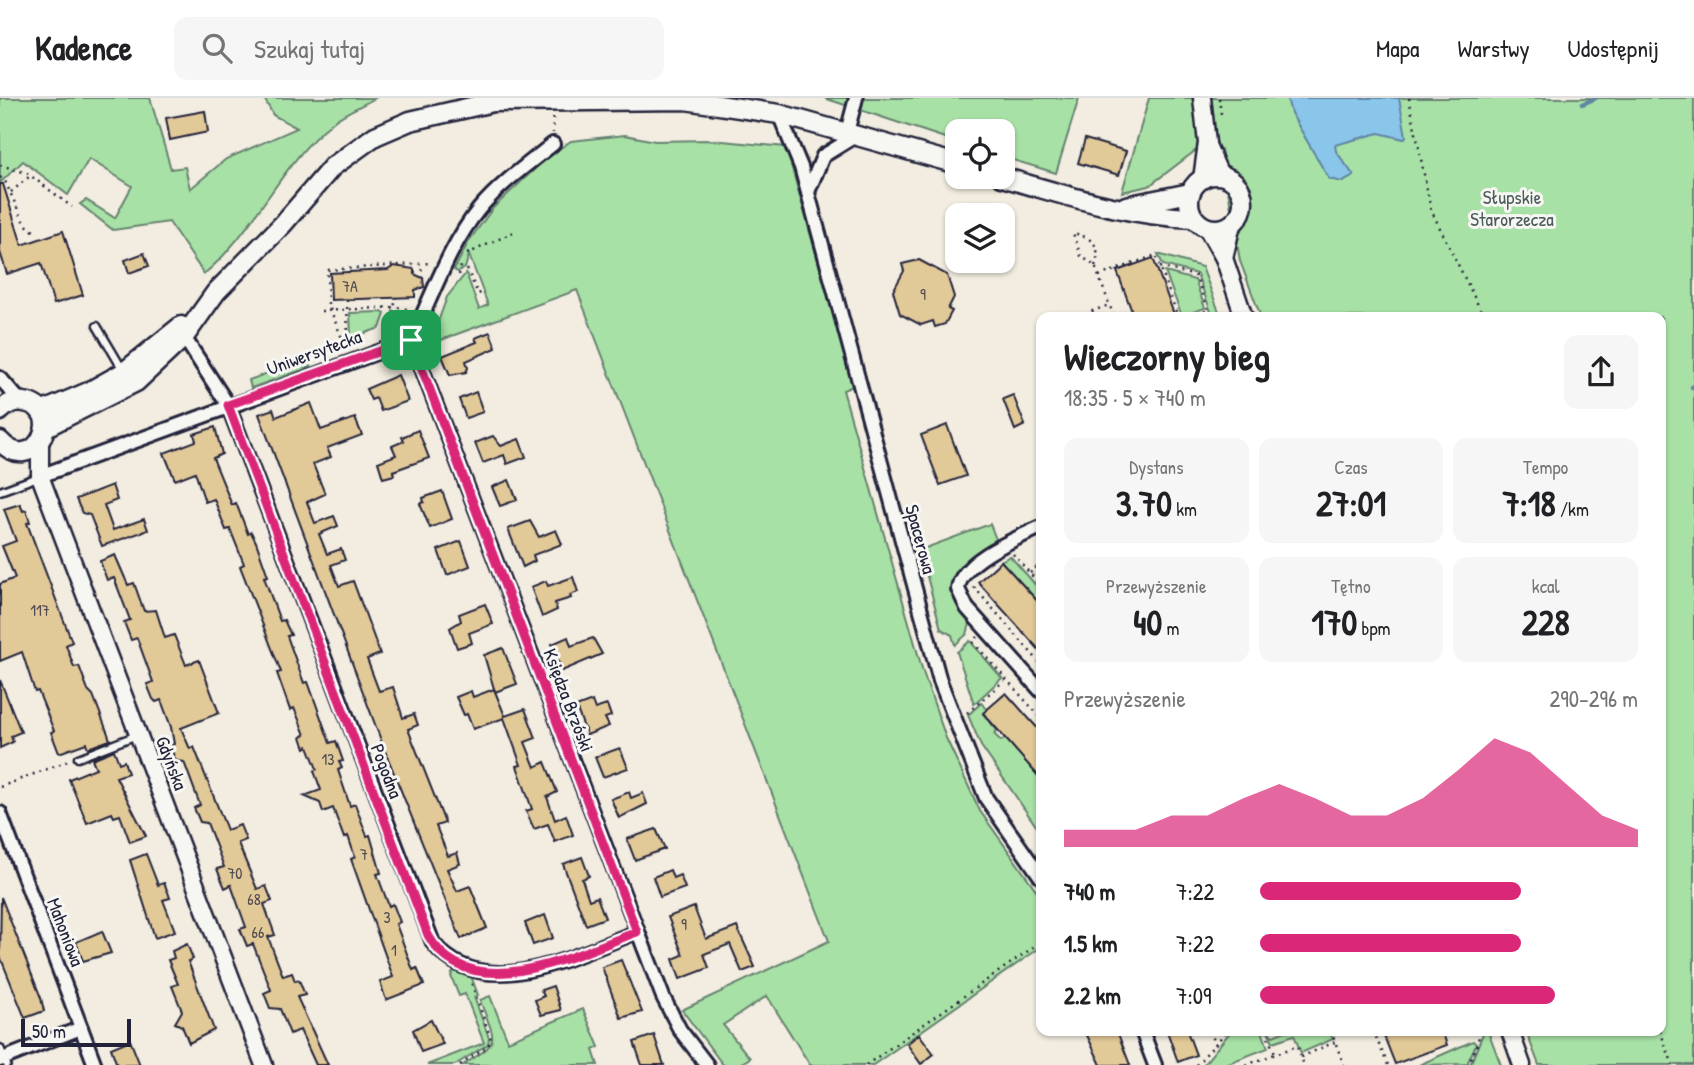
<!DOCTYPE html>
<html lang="pl">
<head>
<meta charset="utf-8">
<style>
  body { margin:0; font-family:"Patrick Hand",sans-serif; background:#f6f6f6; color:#202124; height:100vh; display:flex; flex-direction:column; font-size:26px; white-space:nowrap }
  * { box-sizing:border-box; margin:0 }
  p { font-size:23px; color:#757577 }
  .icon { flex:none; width:38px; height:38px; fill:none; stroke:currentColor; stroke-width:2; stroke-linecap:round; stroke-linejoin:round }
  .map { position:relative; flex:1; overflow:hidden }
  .panel { position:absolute; left:1036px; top:214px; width:630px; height:724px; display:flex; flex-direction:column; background:#fff; border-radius:14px; box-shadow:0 2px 5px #0004 }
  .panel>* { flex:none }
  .tools { position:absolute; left:945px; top:21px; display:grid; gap:14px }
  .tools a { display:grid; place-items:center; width:70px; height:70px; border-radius:14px; background:#fff; box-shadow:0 2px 5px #0004; font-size:35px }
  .scale { position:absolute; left:21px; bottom:18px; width:110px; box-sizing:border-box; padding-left:7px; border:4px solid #22223b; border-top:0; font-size:19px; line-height:24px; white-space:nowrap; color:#22223b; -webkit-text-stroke:5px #f6f6f2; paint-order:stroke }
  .pin { position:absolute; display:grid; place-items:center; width:60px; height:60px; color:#fff; margin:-30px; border-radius:14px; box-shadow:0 4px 10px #0006 }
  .round { display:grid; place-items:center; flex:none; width:74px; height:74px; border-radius:14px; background:#f6f6f6 }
  .head { display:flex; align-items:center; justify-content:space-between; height:119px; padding:0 28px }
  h1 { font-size:38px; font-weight:700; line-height:52px }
  .metrics { display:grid; grid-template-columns:repeat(3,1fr); gap:10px; height:119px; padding:7px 28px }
  .metrics div { display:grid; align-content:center; border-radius:14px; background:#f6f6f6; text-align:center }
  .metrics b { font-size:35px; font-weight:700 }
  .metrics small { font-size:19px; font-weight:400 }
  .metrics p { font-size:19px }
  .chart { height:196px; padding:14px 28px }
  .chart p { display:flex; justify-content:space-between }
  .chart svg { width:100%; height:126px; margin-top:7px; fill:#db2777; opacity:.7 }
  ul { padding:0 28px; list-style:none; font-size:23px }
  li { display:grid; grid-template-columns:112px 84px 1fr; align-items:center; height:52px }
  li i { height:18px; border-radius:9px; background:#db2777 }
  header { display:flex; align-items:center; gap:42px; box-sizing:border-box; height:98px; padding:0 35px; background:#fff; border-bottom:2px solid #e0e0e0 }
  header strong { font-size:33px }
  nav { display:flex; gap:38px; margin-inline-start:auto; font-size:24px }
  .search { width:490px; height:63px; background:#f6f6f6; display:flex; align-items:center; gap:18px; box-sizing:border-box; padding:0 24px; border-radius:14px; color:#757577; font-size:26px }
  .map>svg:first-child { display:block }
  .green { fill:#a8e1a5; stroke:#658270; stroke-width:2 }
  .water { fill:#8ac6ea; stroke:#6084a4; stroke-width:2 }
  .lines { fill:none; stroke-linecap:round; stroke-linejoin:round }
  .stream { stroke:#6084a4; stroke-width:4.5 }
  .building { fill:#e2c998; stroke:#22223b; stroke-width:2 }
  .service-casing { stroke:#22223b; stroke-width:11 }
  .minor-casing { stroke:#22223b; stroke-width:18 }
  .tertiary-casing { stroke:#22223b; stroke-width:21 }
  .secondary-casing { stroke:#22223b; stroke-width:23 }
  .path { stroke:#22223b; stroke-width:2.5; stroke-dasharray:2 5; stroke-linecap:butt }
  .service { stroke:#f6f6f2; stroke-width:6 }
  .minor { stroke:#f6f6f2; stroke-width:12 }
  .tertiary { stroke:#f6f6f2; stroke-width:16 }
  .secondary { stroke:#f6f6f2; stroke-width:18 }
  .route-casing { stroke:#fff; stroke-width:14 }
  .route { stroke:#db2777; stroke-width:9 }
  .labels { text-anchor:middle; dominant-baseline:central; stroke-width:6; stroke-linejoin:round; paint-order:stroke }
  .number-label { font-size:16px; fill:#524c52 }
  .park-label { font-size:19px; fill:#4a5b5b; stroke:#f6f6f2 }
  .street-label { font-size:19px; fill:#22223b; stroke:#f6f6f2 }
</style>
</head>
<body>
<header>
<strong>Kadence</strong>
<div class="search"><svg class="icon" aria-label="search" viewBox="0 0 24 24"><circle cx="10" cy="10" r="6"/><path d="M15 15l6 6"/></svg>Szukaj tutaj</div>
<nav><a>Mapa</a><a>Warstwy</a><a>Udostępnij</a></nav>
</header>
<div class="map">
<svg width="1694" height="967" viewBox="0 0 1694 967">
  <rect width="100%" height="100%" fill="#f2ede0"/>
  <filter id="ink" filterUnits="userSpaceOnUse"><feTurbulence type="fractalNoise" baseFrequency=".0143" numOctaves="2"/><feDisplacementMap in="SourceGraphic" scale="14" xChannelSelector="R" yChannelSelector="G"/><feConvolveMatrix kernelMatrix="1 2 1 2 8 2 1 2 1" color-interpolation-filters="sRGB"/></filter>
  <g filter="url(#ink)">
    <g class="green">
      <path d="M0 0H150L171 71 185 69 190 91 226 61 297 30 273 17 264 0H375C362 8 345 14 333 24 280 65 255 134 204 176L169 124 113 132 80 106 86 102 115 120 132 88 89 61 68 97 23 63 0 85Z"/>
      <polygon points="824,0 1079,0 1056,75 1003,59 1003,33 957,33 957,44"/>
      <polygon points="1149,0 1694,0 1694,967 1539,967 1526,933 1661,933 1661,219 1261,219 1240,163 1221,51 1195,53 1149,88 1122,94"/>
      <polygon points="625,37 655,43 712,42 786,49 853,288 843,292 923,574 946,640 980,713 1041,799 1041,849 873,967 810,967 767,898 723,927 750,960 738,967 723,967 682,912 829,843 577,192 430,246 447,199 466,175 479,211 488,207 469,157 465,170 458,174 454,172 469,143 493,110 550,57 571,43"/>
      <polygon points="1158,156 1202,169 1221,219 1213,219 1197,176 1163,167"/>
      <polygon points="1165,174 1195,182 1205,210 1182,218"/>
      <polygon points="382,214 385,216 380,230 351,240 350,215"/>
      <polygon points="313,258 311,269 251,290 249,282"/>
      <path d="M990 426 997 444C978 454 946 478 955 503 958 512 967 517 970 526L967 536 955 547 952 537 941 531 920 452Z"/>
      <polygon points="1010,458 1041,493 1041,507 1001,463"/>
      <polygon points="970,543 1002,580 974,606 957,554"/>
      <polygon points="981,605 987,611 983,616 997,632 994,636 1001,643 1005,640 1041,681 1041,735 981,648 968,617"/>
      <polygon points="455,870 470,875 478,897 474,899 489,940 488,946 455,967 427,967 484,945 465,896 459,898 451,878"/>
      <path d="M490 898 508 943 583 911 599 949 593 952 598 967H463C503 942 495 944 480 902Z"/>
      <polygon points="1231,933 1262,933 1268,950 1223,967 1203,967"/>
      <polygon points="1268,933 1273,938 1285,933 1329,933 1333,941 1301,955 1294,937 1273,944"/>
      <polygon points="1484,933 1488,933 1501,967 1470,967"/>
      <polygon points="1473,943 1476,946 1467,966 1419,967"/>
    </g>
    <polygon class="water" points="1287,0 1399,0 1406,38 1404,41 1379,35 1335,47 1336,53 1354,78 1343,84 1329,81 1291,15"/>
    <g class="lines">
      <g class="stream">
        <polyline points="1582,6 1596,0"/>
        <polyline points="1692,289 1694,288"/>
      </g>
    </g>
    <g class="building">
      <polygon points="205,13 208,34 170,42 166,20"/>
      <polygon points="1085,41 1126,53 1119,77 1078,65"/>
      <polygon points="0,86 3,86 22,147 63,133 83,197 54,206 41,165 7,176 0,154"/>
      <polygon points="144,155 149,168 129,175 125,162"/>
      <polygon points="1153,160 1175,219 1134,219 1117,173"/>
      <polygon points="919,162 947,177 954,199 948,211 952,213 945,226 935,229 933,223 921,227 900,216 893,193 904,173 902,166"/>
      <polygon points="394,168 414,171 414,176 423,180 424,189 415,192 415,199 331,202 330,175 388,172"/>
      <polygon points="490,234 496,250 466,263 468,270 466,274 450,277 442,258 477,244 475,240"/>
      <polygon points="398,277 408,303 381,313 376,300 371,302 366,291"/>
      <polygon points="476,294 483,314 466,320 459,301"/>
      <polygon points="1013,297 1025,327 1015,332 1003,301"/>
      <polygon points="311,305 321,332 355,320 362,337 327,350 331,359 313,366 325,396 307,404 315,425 334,418 338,428 319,436 327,456 341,451 345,462 331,467 339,488 353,483 376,545 380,556 367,561 379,593 393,589 403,620 414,616 418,627 408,631 445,725 436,728 448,758 457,755 460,766 447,771 457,793 470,788 487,830 461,841 385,653 259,316 273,311 276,319"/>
      <polygon points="947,327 966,378 940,387 921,337"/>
      <polygon points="215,329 222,356 213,360 232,407 236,405 248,436 251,434 256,444 268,478 264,479 280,523 284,522 291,537 287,538 304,585 308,584 330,645 336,643 343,663 339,664 342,670 338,672 350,708 355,706 367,738 370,737 381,775 377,776 389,808 393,806 400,824 396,826 413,872 417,870 424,887 386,902 380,884 393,879 351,761 355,759 348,738 344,740 333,710 323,714 320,705 304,698 321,692 314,673 317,671 308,648 305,650 301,639 305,637 297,617 294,610 290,612 277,575 281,574 240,468 244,466 230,431 226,432 214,401 205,404 195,374 175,382 164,355 196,343 194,336"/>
      <polygon points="418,332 429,360 393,373 394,377 383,380 378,364 396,357 392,348 404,343 402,339"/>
      <polygon points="493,338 501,348 519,341 526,359 507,366 504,357 483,365 475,345"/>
      <polygon points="509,382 517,402 500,408 492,389"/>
      <polygon points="112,387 117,402 104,407 113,432 144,421 148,432 102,448 90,417 82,415 76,401"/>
      <polygon points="442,393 452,421 430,430 420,406 424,404 423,400"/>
      <polygon points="20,406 23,413 26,412 30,424 27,425 72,544 66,547 74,569 79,568 88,592 93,597 108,636 110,642 88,650 86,645 59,655 51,634 54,633 38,593 35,594 22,554 0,563 0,486 15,480 2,448 16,443 4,411"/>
      <polygon points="530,423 539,439 556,432 562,446 533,457 535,463 523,469 508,431"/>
      <polygon points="461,443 470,468 447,477 438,452"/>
      <polygon points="115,457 128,487 134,485 144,513 156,512 165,540 174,537 186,567 199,562 219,615 181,630 190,651 194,649 227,732 240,727 246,742 238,745 257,791 266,788 272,803 264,806 275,837 268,839 283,878 292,875 295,883 299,882 305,897 297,899 328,967 316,967 300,932 290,936 280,911 270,910 264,895 271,892 253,846 247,848 240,831 246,829 231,787 225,790 217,771 224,769 207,725 200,724 194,710 200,707 184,664 176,663 170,648 174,646 171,629 161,602 156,604 153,601 147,586 153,584 137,540 131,542 124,524 130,522 114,480 107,482 100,463"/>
      <polygon points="1001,463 1041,507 1041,554 978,484"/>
      <polygon points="573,479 578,494 570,497 571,500 555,505 557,512 542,519 531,489 546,483 548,488"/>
      <polygon points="485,506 493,526 469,535 472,545 457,550 450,530 461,523 459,516"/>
      <polygon points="568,539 571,548 593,540 602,556 562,573 552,546"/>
      <polygon points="503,550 517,586 495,594 484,557"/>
      <polygon points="0,582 21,634 11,638 13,644 0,650"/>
      <polygon points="494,591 505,618 525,611 536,640 525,644 535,669 545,664 557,694 547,699 555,722 566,717 573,737 555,744 548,726 534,731 526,713 532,711 517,668 521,667 504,620 473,631 467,616 464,617 456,599 471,593 473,599"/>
      <polygon points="1006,595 1041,634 1041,681 983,615"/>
      <polygon points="592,603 595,611 607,607 611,618 605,620 609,628 587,637 576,609"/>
      <polygon points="620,650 628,670 603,679 595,659"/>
      <polygon points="114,652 119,665 124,663 128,675 116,679 146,738 130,744 120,717 114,719 112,715 87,725 69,681 96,670 92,661"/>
      <polygon points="629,694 631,700 643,695 647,706 619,720 611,701"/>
      <polygon points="656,731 665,751 635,762 627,741"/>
      <polygon points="146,756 158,787 164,785 168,794 170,800 163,802 175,833 155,840 130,762"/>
      <polygon points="582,759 589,778 582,781 589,802 597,799 605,820 586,827 563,766"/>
      <polygon points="670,772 673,780 680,777 685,790 660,799 653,779"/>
      <polygon points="1,799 41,900 44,913 25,920 0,858"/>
      <polygon points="694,809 706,841 737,829 755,869 742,874 730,846 704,856 709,870 680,881 673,861 683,857 668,819"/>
      <polygon points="545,817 553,840 533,847 525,825"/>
      <polygon points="102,833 111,855 83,863 76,844"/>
      <polygon points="187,846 193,861 188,863 214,932 189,945 182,928 175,925 182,913 172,888 178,886 168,862 174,860 172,853"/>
      <polygon points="621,862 642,914 621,920 602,869"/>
      <polygon points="553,888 561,912 541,917 535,902 544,898 541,892"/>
      <polygon points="431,922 443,946 421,954 413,932"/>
      <polygon points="1085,933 1117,933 1130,967 1101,967"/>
      <polygon points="1167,933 1187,933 1196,957 1178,964"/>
      <polygon points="1382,933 1442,933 1447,947 1395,966"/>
      <polygon points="919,936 934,956 921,966 907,946"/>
      <polygon points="654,937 664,967 642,967 634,944"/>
      <polygon points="130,942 140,967 117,967 111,950"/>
    </g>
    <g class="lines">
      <g class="service-casing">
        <g id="service">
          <polyline points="97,228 123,272"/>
          <polyline points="0,393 38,379"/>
          <polyline points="78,660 137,637"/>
          <polyline points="0,950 7,967"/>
        </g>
      </g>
      <g class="minor-casing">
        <g id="minor">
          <polyline points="779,16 801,69 940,583 986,700 1041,779"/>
          <polyline points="847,34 856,0"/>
          <polyline points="808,94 823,58 857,37"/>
          <path d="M184 239 228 307 433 845C484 908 577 856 637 834"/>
          <polyline points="411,242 663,899 680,932 707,967"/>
          <polyline points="0,280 20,303"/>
          <path d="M40 378 411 242C432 199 449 148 479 111 500 86 528 66 553 46"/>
          <path d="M1041 429C1018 440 961 462 958 491L967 510 1041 593"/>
          <polyline points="0,715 95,967"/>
          <polyline points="1142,933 1155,967"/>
          <polyline points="0,962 81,930"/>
        </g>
      </g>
      <g class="tertiary-casing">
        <g id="tertiary">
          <polyline points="1207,47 1220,77"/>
          <polyline points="1202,81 1207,45 1202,0"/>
          <polyline points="1207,130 1224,160 1244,219"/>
          <polyline points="1224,160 1232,126"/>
          <polyline points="40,345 40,378 264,967"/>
          <polyline points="1510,933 1522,967"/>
        </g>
      </g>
      <g class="secondary-casing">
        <g id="secondary">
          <circle cx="1216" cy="104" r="27"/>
          <path d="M1002 79C1065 97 1128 118 1193 120"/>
          <polyline points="1126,108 1190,95"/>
          <path d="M0 313C7 306 14 302 24 304 68 311 34 381 0 343"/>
          <polyline points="41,314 88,294 124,274 181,228"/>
          <polyline points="46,329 136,284 184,239 216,194 283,126 332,69 375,38 410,23 493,4 685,2 779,16 957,66"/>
        </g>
      </g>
      <g class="path">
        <polyline points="1219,0 1221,16"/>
        <polyline points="1409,0 1431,112 1484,219"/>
        <polyline points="553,20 553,35"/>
        <polyline points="0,67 27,75 72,109"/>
        <polyline points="0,79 5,83 24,125 36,135"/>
        <polyline points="11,94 30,78"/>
        <polyline points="467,156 514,134"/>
        <path d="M1095 168C1103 148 1091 139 1073 135L1081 158 1095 168 1114 219"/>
        <polyline points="1160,169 1196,178 1211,219"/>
        <polyline points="467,171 478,196 483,194"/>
        <polyline points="414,174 427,170"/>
        <polyline points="459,177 461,168"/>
        <polyline points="1099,178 1156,157 1178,219"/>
        <polyline points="347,202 348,244"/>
        <polyline points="321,213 397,209 411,212"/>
        <polyline points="1092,219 1090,214 1109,207"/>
        <polyline points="1191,219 1208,212"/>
        <polyline points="391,228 396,199"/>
        <polyline points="344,245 328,206 327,172 431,165"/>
        <polyline points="1013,456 1041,488"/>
        <polyline points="1030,475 1040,466"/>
        <polyline points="974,489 1041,566"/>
        <polyline points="978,539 973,544 1041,620"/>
        <polyline points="967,615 1006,581"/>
        <polyline points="0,689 68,663"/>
        <polyline points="1210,933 1216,947"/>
        <polyline points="1265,933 1275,955"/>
        <polyline points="1331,933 1344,967"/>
        <polyline points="1373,933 1388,967"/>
        <polyline points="1660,933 1673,967"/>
        <polyline points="1301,959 1335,944"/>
        <polyline points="460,967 488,948 491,941 471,884"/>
        <polyline points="866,967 1041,844"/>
        <polyline points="1196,967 1227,933"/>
        <polyline points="1246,967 1297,948 1304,967"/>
        <polyline points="1468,967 1479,942 1476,933"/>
      </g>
      <use href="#service" class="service"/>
      <use href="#minor" class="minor"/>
      <use href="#tertiary" class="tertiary"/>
      <use href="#secondary" class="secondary"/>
    </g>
  </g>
  <g class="lines" filter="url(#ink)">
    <g class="route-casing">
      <path id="route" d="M411 242 637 834C579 855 469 912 428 837L228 307Z"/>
    </g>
    <use href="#route" class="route"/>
  </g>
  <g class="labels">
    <g class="number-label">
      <text x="350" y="188">7A</text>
      <text x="923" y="196">9</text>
      <text x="40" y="512">117</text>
      <text x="328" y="661">13</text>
      <text x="364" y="756">7</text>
      <text x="235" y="775">70</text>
      <text x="254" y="801">68</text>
      <text x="387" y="819">3</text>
      <text x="684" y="826">9</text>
      <text x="258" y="834">66</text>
      <text x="394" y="852">1</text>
    </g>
    <g class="park-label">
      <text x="1512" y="99">Słupskie<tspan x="1512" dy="22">Starorzecza</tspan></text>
    </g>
    <g class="street-label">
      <text transform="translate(314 254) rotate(-20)">Uniwersytecka</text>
      <text transform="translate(921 441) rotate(75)">Spacerowa</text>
      <text transform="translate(569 602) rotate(69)">Księdza Brzóski</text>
      <text transform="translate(172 665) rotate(69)">Gdyńska</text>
      <text transform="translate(387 673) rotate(69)">Pogodna</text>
      <text transform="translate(66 834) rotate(69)">Mahoniowa</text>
    </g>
  </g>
</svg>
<div class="tools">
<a><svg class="icon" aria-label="locate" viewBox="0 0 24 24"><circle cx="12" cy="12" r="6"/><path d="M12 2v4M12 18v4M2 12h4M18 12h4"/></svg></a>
<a><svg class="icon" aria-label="layers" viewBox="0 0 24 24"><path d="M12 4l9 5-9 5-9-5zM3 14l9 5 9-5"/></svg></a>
</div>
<div class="scale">50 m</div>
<div class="pin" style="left:411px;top:242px;background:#1e9e55"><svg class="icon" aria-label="arrive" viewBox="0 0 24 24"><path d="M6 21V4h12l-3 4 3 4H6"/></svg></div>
<section class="panel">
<div class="head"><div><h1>Wieczorny bieg</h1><p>18:35 · 5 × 740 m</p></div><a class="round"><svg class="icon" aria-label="share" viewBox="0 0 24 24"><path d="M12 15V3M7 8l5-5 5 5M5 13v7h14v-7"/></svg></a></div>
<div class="metrics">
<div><p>Dystans</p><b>3.70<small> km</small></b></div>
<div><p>Czas</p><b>27:01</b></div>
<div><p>Tempo</p><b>7:18<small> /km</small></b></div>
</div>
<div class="metrics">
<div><p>Przewyższenie</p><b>40<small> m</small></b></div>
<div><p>Tętno</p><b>170<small> bpm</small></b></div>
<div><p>kcal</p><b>228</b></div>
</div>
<div class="chart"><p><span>Przewyższenie</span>290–296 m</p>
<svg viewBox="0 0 160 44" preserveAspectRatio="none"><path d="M0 44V38L10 38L20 38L30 33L40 33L50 27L60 22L70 27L80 33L90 33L100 27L110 17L120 6L130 11L140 22L150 33L160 38V44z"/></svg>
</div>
<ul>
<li><b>740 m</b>7:22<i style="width:69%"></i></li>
<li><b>1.5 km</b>7:22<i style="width:69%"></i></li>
<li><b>2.2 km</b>7:09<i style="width:78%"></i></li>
</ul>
</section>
</div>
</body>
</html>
